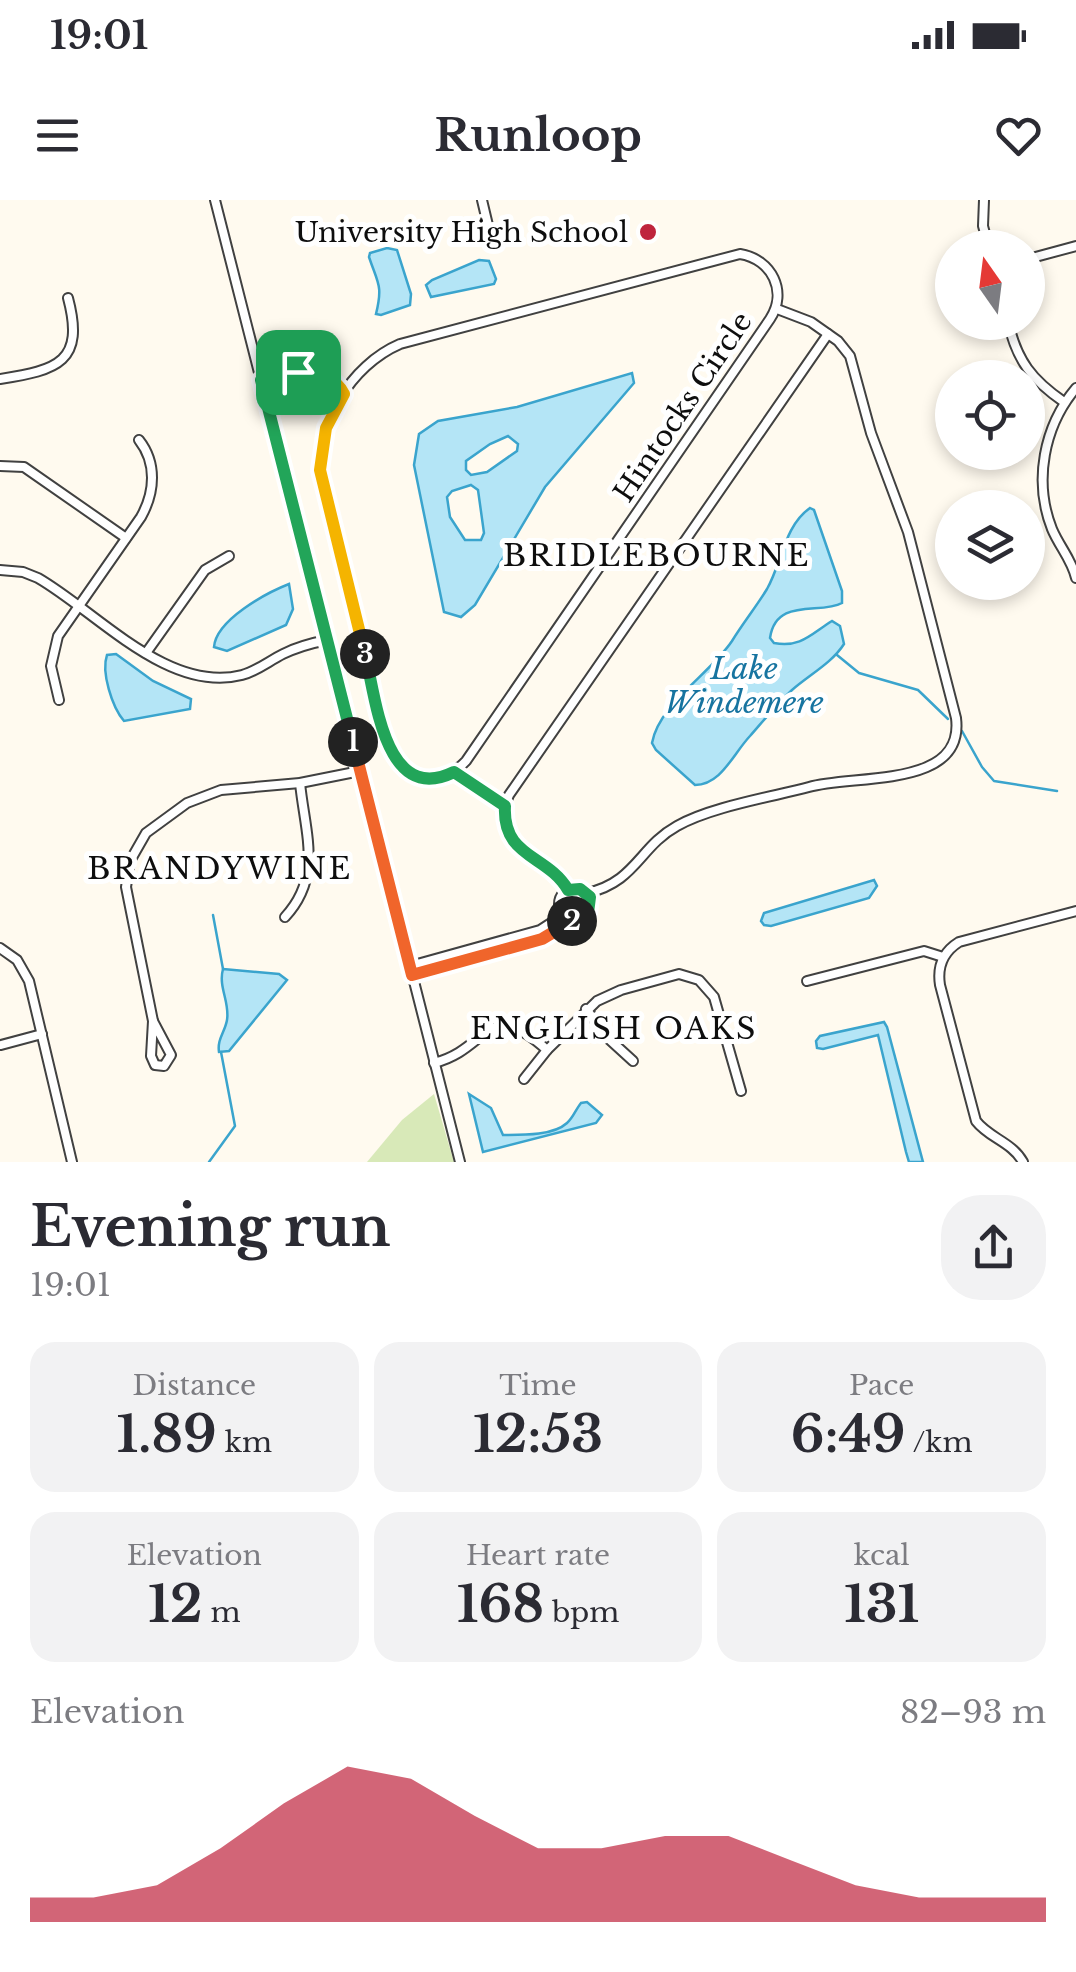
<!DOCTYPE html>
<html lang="en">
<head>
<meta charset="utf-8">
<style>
  body { margin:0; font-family:"Libre Baskerville",serif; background:#f2f2f3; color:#2b2b33; height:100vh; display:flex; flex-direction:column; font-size:38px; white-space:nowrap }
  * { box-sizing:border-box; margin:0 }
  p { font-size:32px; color:#7c7c81 }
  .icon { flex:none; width:55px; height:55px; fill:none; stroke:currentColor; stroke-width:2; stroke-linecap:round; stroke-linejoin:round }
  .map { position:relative; height:962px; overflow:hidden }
  .drawer { display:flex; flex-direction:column; background:#fff; flex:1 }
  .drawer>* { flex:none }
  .needle { width:65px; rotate:346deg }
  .fabs { position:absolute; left:935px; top:30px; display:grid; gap:20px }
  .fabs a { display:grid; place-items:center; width:110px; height:110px; border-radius:50%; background:#fff; box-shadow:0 5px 15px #0003; font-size:50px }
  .pin { position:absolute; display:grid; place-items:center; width:85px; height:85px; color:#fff; margin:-42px; border-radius:20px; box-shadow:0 5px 15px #0006 }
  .km { position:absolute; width:50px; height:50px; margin:-25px; border-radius:50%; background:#222; color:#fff; font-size:28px; line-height:50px; text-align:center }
  .round { display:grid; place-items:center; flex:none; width:105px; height:105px; border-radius:40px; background:#f2f2f3 }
  .summary { display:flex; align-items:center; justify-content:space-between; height:170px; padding:0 30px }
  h1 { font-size:55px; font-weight:800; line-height:75px }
  .metrics { display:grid; grid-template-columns:repeat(3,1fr); gap:15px; height:170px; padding:10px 30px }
  .metrics div { display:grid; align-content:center; border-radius:25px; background:#f2f2f3; text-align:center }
  .metrics b { font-size:50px; font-weight:800 }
  .metrics small { font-size:28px; font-weight:400 }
  .metrics p { font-size:28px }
  .chart { height:280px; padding:20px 30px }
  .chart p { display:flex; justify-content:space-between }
  .chart svg { width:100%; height:180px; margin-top:10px; fill:#bf253e; opacity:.7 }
  .status { display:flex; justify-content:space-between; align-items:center; height:70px; padding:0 50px; background:#fff; direction:ltr }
  .status svg { height:28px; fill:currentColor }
  header { display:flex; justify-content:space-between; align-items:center; height:130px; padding:0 30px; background:#fff; font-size:45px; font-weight:800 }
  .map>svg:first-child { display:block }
  .green { fill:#d8e9b8 }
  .water { fill:#b4e5f6; stroke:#3aa4cd; stroke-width:2.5; fill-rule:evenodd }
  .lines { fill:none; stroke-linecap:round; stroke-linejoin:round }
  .stream { stroke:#3aa4cd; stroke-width:2.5 }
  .minor-casing { stroke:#414141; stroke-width:12 }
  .minor { stroke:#fff; stroke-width:8 }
  .split-1-casing { stroke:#fff; stroke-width:20 }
  .split-2-casing { stroke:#fff; stroke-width:20 }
  .split-3-casing { stroke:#fff; stroke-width:20 }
  .split-4-casing { stroke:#fff; stroke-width:20 }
  .split-1 { stroke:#22a559; stroke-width:12 }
  .split-2 { stroke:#f0652b; stroke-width:12 }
  .split-3 { stroke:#22a559; stroke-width:12 }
  .split-4 { stroke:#f5b400; stroke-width:12 }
  .poi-dot { fill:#bf253e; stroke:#fff; stroke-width:4 }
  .labels { text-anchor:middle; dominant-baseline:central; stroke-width:10; stroke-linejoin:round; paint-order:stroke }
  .poi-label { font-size:28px; fill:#0e0e0e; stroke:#fff; text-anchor:end }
  .street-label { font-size:28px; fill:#0e0e0e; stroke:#fff }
  .neighbourhood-label { font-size:30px; letter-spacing:2.5px; fill:#0e0e0e; stroke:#fff }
  .water-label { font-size:30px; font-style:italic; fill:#1774a0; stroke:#fff }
</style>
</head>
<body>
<div class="status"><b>19:01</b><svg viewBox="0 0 49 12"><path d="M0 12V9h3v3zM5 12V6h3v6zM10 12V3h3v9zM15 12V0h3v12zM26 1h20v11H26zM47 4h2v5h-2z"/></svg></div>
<header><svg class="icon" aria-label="menu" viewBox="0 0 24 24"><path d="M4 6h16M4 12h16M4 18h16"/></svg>Runloop<svg class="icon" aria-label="heart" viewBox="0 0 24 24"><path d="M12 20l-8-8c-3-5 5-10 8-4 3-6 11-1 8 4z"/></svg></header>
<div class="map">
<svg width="1076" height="962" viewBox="0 0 1076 962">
  <rect width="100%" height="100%" fill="#fffaef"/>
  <polygon class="green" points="434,894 454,962 367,962 402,920"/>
  <g class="water">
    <path d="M387 48 397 50 411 94 410 105 381 115 376 114C383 85 378 84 369 57L370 53Z"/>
    <polygon points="479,60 489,61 496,79 494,84 431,97 426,85 432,80"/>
    <path d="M632 173 634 183 545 287 475 405 461 417 444 412 414 265 419 234 438 221 517 207ZM508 236 518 244 517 251 487 272 471 275 466 270V261L490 244ZM471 285 478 290 484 333 481 340H465L450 317 447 297 452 291Z"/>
    <path d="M810 308 814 310 842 391V403C820 415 776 397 770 438L774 443C801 448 811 434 832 421L840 426 844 444C832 463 809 475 792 490 777 504 764 520 750 536 733 554 721 585 695 585L656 550 652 543C659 504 710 474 732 441 743 423 756 407 767 389 782 363 784 326 810 308Z"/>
    <path d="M289 384 293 409 286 425 227 451 214 447C216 420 266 393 289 384Z"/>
    <path d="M116 454 153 481 191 499 190 509 124 521C112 507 101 472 107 455Z"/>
    <polygon points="874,680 877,686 869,698 771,726 764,725 761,721 764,713"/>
    <path d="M223 769 279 774 287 780 229 851 219 852C217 839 225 832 227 820 230 802 218 787 223 769Z"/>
    <polygon points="884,822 887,827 923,962 909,962 906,952 878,835 823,849 817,848 816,841 820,836"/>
    <path d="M469 894 491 908 503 935C521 935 553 936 567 923 573 918 576 909 581 903L587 902 602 915 596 923 483 952Z"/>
  </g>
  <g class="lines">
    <g class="stream">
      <polyline points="837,455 859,473 918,490 948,519"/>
      <polyline points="962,531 982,567 994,581 1057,591"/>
      <polyline points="213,715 223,769"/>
      <polyline points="209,962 235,926 221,852"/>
    </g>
    <g class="minor-casing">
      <g id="minor">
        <polyline points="215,0 460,962"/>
        <polyline points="482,0 492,42"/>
        <polyline points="984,0 983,26 989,48"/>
        <path d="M740 54C772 59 788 92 770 119L466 561C443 586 401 583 389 548L321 278C314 225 351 165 400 144Z"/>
        <polyline points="1028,59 1076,46"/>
        <path d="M1008 122C1017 161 1032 180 1064 202"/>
        <path d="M0 179C58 170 85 162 68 98"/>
        <path d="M261 180C287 174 329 162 344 194"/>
        <path d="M1076 188C1044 226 1033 281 1052 329 1059 346 1072 360 1076 378"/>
        <polyline points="264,190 306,182 336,195 344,194"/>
        <polyline points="0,266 24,267 126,338"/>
        <path d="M0 370 23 372 38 378C97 412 168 494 242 475 257 471 269 461 283 454 297 447 312 443 327 440"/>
        <polyline points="146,453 205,370 229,356"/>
        <path d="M59 500 51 466 58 436 141 317C155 292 157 263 139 240"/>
        <polyline points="454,572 505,606"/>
        <circle cx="575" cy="704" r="16"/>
        <path d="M568 690C548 654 486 650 509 595L828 134"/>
        <path d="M587 693C636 682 639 647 677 626 710 607 771 597 809 587 855 574 965 589 956 518L908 332 871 233 850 156 838 141 811 122 777 109"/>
        <path d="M285 717C323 676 305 633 300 583"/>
        <polyline points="0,748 17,760 29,781 72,962"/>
        <polyline points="410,766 540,730 557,719 560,708"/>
        <polyline points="412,775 543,739 574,720"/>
        <polyline points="807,781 924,751 943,757"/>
        <polyline points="586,809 610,840 633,861"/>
        <polyline points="153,821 126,687 130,661 146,633 187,603 221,590 300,583 360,571"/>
        <polygon points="153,821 171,855 164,866 155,865 151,856"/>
        <polyline points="1,845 42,834"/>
        <path d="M434 863C490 849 486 795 547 850"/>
        <polyline points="524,879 547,850 597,801 621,790 679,774 699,780 714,797 741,891"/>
        <path d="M1023 962C1012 942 989 938 976 921L940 785C937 766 943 752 959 742L1076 711"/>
      </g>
    </g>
    <use href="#minor" class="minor"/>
  </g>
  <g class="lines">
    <g class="split-1-casing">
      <polyline id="split-1" points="298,172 261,180 353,542"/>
    </g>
    <g class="split-2-casing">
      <polyline id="split-2" points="353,542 412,775 542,739 572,721"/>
    </g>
    <g class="split-3-casing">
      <path id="split-3" d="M365 454C376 497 384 606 454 572L505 606C502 658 547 654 568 690L580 689 590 697 588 713 572 721"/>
    </g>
    <g class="split-4-casing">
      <path id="split-4" d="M298 172C315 172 337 178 344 194L326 228 320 270 365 454"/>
    </g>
    <use href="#split-1" class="split-1"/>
    <use href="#split-2" class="split-2"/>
    <use href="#split-3" class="split-3"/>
    <use href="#split-4" class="split-4"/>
  </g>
  <circle class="poi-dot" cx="648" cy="32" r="10"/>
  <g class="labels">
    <g class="poi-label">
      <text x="628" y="32">University High School</text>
    </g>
    <g class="street-label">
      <text transform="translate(683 207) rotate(-56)">Hintocks Circle</text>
    </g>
    <g class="neighbourhood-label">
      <text x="657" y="355">BRIDLEBOURNE</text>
      <text x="220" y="668">BRANDYWINE</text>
      <text x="614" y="828">ENGLISH OAKS</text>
    </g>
    <g class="water-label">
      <text x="744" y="468">Lake<tspan x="744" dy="34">Windemere</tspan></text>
    </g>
  </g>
</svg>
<div class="fabs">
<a><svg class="needle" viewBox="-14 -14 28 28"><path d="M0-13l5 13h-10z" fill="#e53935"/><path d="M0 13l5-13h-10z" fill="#7c7c81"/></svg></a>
<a><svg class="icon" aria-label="locate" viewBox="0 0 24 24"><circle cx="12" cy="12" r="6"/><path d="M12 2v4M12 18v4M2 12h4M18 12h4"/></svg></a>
<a><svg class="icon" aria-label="layers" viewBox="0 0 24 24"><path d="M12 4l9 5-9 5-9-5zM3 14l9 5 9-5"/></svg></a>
</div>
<div class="pin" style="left:298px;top:172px;background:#1e9e55"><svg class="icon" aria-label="arrive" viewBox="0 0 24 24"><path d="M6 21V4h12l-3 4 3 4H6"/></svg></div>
<b class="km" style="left:353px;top:542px">1</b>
<b class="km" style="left:572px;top:721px">2</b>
<b class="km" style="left:365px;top:454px">3</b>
</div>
<section class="drawer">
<div class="summary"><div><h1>Evening run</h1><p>19:01</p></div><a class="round"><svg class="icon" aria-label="share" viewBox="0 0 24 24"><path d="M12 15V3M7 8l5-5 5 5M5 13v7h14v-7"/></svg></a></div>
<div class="metrics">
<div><p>Distance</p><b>1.89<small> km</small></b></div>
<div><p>Time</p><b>12:53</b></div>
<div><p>Pace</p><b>6:49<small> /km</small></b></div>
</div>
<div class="metrics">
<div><p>Elevation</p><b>12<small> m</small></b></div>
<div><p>Heart rate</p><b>168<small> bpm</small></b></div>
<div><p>kcal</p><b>131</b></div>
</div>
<div class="chart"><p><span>Elevation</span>82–93 m</p>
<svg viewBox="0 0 160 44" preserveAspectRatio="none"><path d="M0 44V38L10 38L20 35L30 26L40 15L50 6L60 9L70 18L80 26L90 26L100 23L110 23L120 29L130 35L140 38L150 38L160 38V44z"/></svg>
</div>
</section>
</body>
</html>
